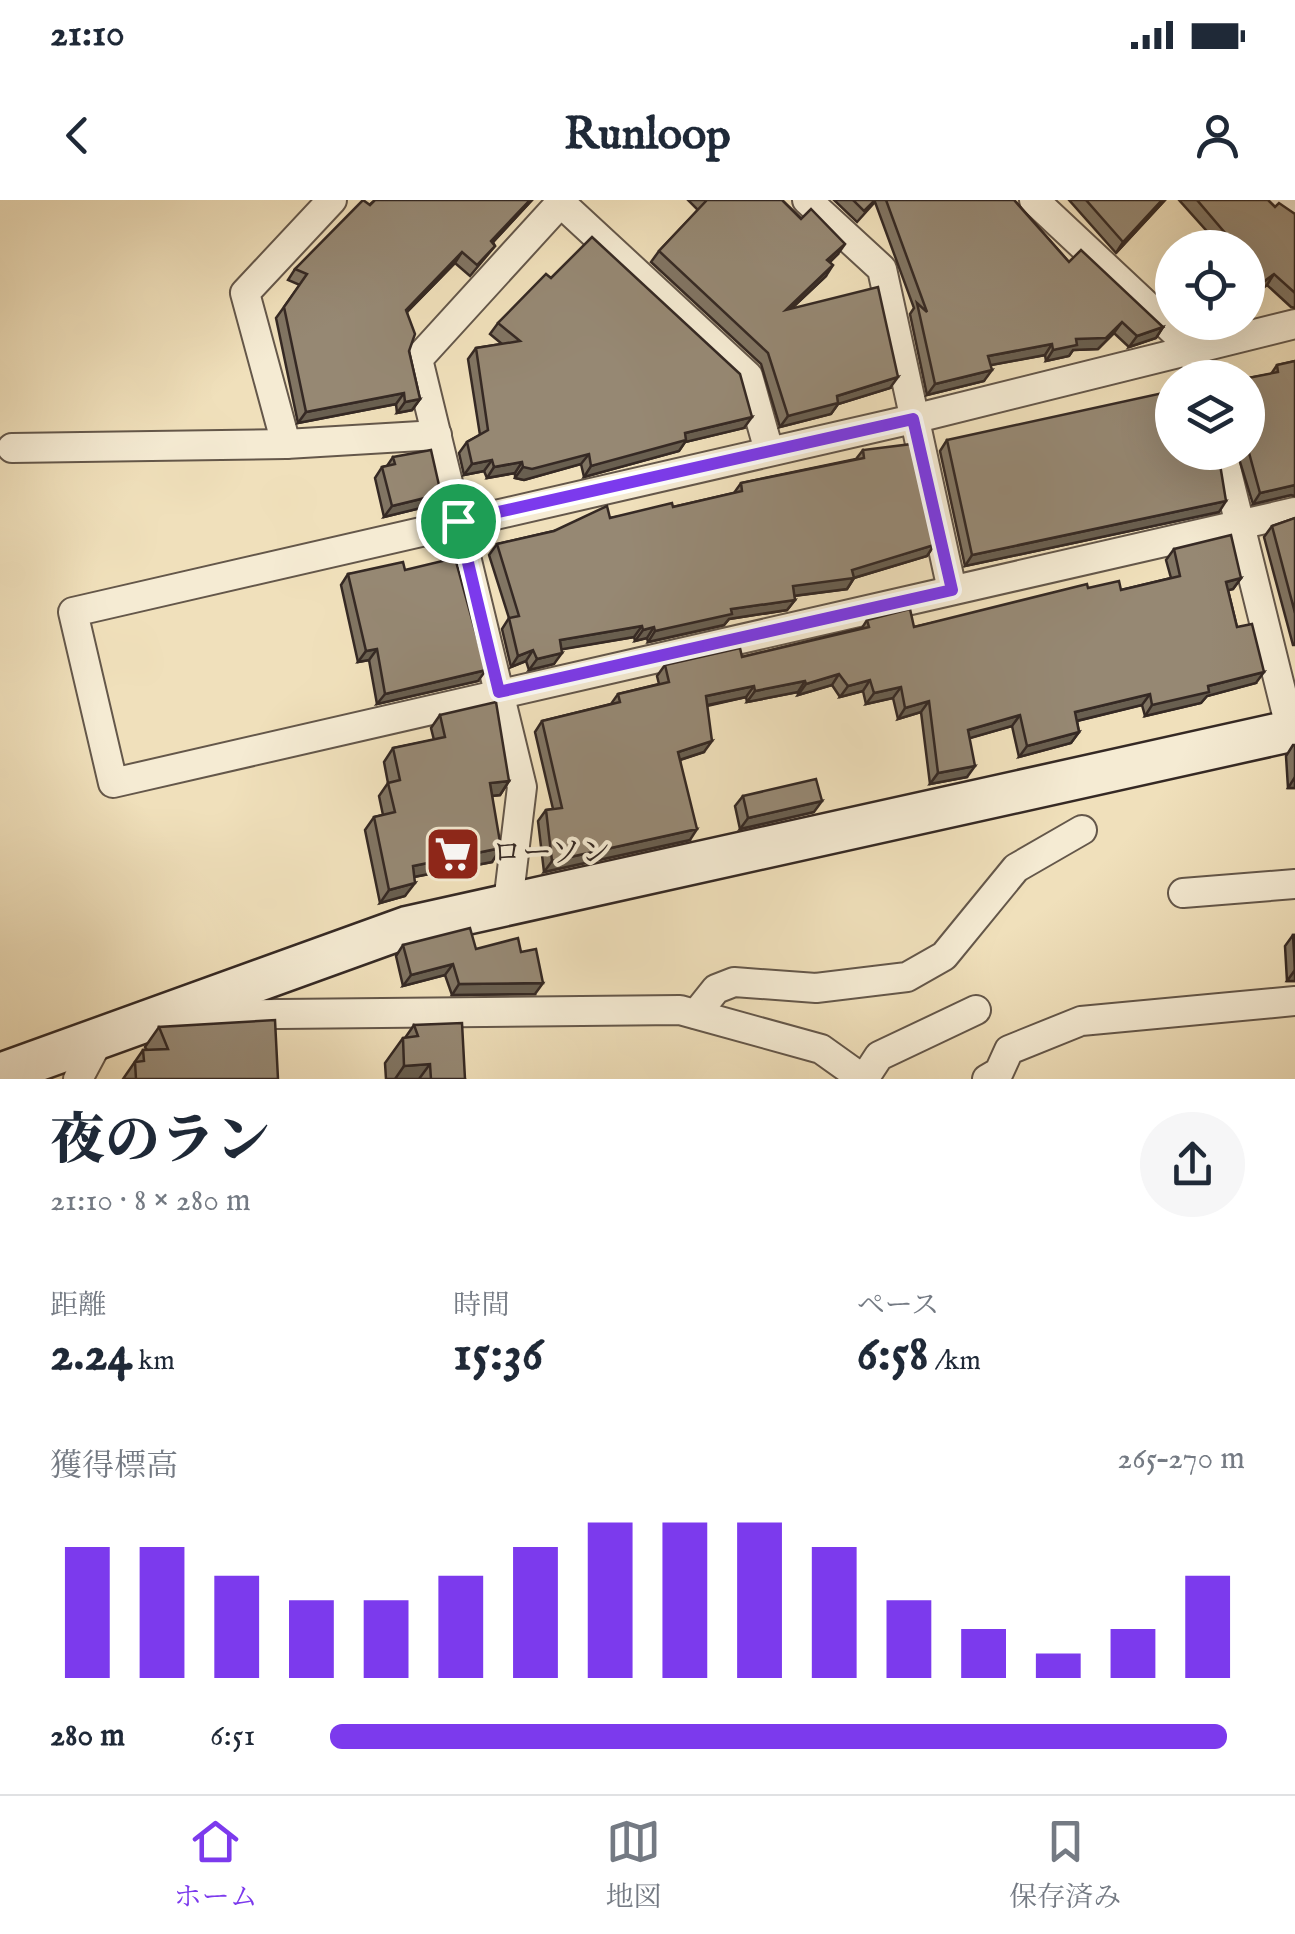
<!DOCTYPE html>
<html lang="ja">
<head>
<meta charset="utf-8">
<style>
  body { margin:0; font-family:"IM FELL English","Noto Serif JP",serif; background:#f6f6f7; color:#1f2937; height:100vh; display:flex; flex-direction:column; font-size:38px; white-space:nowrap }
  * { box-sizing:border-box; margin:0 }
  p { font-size:32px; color:#747a83 }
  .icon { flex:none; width:55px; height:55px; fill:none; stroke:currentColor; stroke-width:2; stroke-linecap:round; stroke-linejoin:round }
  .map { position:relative; height:879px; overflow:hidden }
  .details { display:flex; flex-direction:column; background:#fff; flex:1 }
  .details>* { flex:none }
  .fabs { position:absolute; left:1155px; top:30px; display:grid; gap:20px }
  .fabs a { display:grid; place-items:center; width:110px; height:110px; border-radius:50%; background:#fff; box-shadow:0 10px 40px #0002; font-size:50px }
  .pin { position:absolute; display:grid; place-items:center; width:85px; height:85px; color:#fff; margin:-42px; border:5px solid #fff; border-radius:50%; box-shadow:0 2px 10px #0007 }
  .round { display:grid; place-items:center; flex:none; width:105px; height:105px; border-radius:52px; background:#f6f6f7 }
  .headline { display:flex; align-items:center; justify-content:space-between; height:170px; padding:0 50px }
  h1 { font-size:55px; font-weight:800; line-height:75px }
  .figures { display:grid; grid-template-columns:repeat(3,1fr); gap:15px; height:170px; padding:10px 50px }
  .figures div { display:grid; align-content:center }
  .figures b { font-size:50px; font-weight:800 }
  .figures small { font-size:28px; font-weight:400 }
  .figures p { font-size:28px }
  .chart { height:280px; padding:20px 50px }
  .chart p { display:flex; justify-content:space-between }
  .chart svg { width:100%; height:180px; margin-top:10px; stroke:#7c3aed; stroke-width:6 }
  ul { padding:0 50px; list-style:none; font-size:32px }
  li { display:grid; grid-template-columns:160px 120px 1fr; align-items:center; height:75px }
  li i { height:25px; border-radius:12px; background:#7c3aed }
  .status { display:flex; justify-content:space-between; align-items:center; height:70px; padding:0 50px; background:#fff; direction:ltr }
  .status svg { height:28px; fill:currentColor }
  header { display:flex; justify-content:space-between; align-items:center; height:130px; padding:0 50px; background:#fff; font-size:45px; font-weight:800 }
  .tab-bar { display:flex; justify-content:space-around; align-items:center; height:140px; border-top:2px solid #e0e1e3; background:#fff; font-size:28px; color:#747a83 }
  .tab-bar a { display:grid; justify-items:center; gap:5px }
  .tab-bar .selected { color:#7c3aed }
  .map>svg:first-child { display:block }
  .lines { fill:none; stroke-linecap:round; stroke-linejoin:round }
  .street-casing { stroke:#64574a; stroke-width:32 }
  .secondary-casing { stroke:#352924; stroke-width:45 }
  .street { stroke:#f5ebd3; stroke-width:28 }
  .secondary { stroke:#f5ebd3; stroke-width:40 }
  .wall { fill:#817563; stroke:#352924; stroke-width:2.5 }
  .shaded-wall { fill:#695f50; stroke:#352924; stroke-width:2.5 }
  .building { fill:#968873; stroke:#352924; stroke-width:2.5 }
  .route-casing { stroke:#fff; stroke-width:20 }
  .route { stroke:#7c3aed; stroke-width:12 }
  .labels { text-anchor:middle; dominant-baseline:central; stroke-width:8; stroke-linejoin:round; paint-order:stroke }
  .poi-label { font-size:30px; fill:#352924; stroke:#f5ebd3; text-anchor:start }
</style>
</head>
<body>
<div class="status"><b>21:10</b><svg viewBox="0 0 49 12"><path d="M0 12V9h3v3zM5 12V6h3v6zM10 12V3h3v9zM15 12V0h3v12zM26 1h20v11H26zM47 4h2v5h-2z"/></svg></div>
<header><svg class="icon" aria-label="back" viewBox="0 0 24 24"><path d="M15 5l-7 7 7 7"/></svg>Runloop<svg class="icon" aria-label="person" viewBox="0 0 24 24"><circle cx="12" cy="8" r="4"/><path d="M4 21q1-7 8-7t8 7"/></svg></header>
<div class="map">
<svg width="1295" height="879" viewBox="0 0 1295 879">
  <rect width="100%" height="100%" fill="#f0e0bb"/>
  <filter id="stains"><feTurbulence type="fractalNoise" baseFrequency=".002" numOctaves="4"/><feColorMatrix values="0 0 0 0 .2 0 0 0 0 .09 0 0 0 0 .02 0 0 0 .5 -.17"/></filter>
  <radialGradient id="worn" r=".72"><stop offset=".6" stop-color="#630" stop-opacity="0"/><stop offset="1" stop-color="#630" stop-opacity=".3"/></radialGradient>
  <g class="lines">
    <g class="street-casing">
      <g id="street">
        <polyline points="807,0 882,69 952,390"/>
        <polyline points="1034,0 1192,148 1200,178"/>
        <polyline points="1282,0 1295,12"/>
        <polyline points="561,3 748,176 769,251"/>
        <polyline points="1295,124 913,219 73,412 113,583 1295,312"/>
        <polyline points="286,244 245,93 332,0"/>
        <polyline points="12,248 286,244 437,235"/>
        <polyline points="1222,252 1291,531"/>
        <polyline points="1183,693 1295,684"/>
        <polyline points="508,703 522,587 418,159 563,0"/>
        <polyline points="696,814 716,789 734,782 816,788 907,777 944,756 1016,668 1082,630"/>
        <polyline points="190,815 680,810 821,849 863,879"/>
        <polyline points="78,879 101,836"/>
        <polyline points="864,879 879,856 976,810"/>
        <polyline points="987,879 999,872 1009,850 1081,821 1295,801"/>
      </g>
    </g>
    <g class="secondary-casing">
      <polyline id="secondary" points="0,874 407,727 1295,530"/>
    </g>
    <use href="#street" class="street"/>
    <use href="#secondary" class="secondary"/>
  </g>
  <g class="wall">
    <polygon points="375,0 532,0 493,42 495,46 470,76 455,63 407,112 409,151 420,199 412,210 397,213 396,204 298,223 276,118 300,85 288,80 295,69"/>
    <polygon points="688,0 782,0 838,54 830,62 826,76 791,109 890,188 838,204 831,214 780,227 761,164 651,62 659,51 698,10"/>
    <polygon points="834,0 1014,0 1069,62 1163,127 1156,138 1129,147 1114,133 1098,149 1073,150 1069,156 1046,161 1045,155 990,165 984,181 927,195 910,114 914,108 875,2 857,22"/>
    <polygon points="1069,0 1165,0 1116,53"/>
    <polygon points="1179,0 1268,0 1275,7 1295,14 1295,108 1291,107 1267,85 1248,98 1248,48 1222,48"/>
    <polygon points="551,78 744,228 685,242 679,251 584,277 581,264 524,280 515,278 515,273 487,278 484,271 464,275 459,253 467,242 480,235 468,159 476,148 502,144 490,134 498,123"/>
    <polygon points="1295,161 1295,296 1291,295 1253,304 1237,252 1248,252 1248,178 1271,174 1277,165"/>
    <polygon points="947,240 1219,312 965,366 940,251"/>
    <polygon points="863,250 934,345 927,356 854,378 847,389 794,396 795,400 787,410 729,419 724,425 648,442 647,438 635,441 634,437 561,449 554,464 529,470 526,461 511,467 502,429 509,418 489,355 497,344 610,318 673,307 734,293 741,283 856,259"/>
    <polygon points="393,257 441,294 433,305 384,317 375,278 382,267 387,266"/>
    <polygon points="1295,318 1295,445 1293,445 1264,337 1272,326"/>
    <polygon points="1174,349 1241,378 1233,389 1228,390 1237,427 1256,483 1207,496 1201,503 1145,516 1142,505 1077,521 1079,532 1071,543 1019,557 1012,526 969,538 967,577 930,584 921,512 898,519 893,498 866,504 863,491 840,497 832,485 798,495 798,492 747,502 746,497 707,506 704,552 680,560 690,640 544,672 538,621 546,610 553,609 535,532 542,521 611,504 618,494 659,484 657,476 665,465 742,457 862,428 867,420 914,427 1088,388 1121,390 1171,378 1166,360"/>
    <polygon points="405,370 478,481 377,504 369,460 358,462 341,385 348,374"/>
    <polygon points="440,515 509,581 500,595 492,596 492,662 414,677 405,696 380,703 365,630 374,617 383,615 379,596 388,583 384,562 393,548 434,540 431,528"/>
    <polygon points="1293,545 1295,545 1295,588 1288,588 1286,556"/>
    <polygon points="743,596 814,612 740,629 735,606"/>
    <polygon points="1293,735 1295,735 1295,781 1287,781 1285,746"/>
    <polygon points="403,745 521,752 535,794 452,795 445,775 403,786 396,756"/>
    <polygon points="414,825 465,879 386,879 385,863 403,838 405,838"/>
    <polygon points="159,827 278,879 123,879 143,850 147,850 145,847"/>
  </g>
  <g class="shaded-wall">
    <polygon points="530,0 532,0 484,52 491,41"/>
    <polygon points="1162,0 1165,0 1116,53 1123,42"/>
    <polygon points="845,44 838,54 820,70 827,60"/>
    <polygon points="462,52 455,63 398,121 406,110"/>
    <polygon points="833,65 826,76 778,121 786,110"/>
    <polygon points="1274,74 1267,85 1248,98 1248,93"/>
    <polygon points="1122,122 1114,133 1098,149 1073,150 1069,156 1046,161 1053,150 1076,139"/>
    <polygon points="1163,127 1156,138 1129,147 1137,136"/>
    <polygon points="1052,144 1045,155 981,167 988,156"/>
    <polygon points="992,170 984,181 927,195 935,184"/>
    <polygon points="898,177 890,188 838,204 831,214 780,227 788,216 837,196"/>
    <polygon points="404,193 396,204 298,223 306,212"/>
    <polygon points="420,199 412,210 397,213 405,202"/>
    <polygon points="752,217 744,228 685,242 679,251 584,277 591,266 685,233"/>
    <polygon points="589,254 581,264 524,280 515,278 523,267"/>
    <polygon points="492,260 484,271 464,275 472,264"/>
    <polygon points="522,262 515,273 487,278 494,267"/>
    <polygon points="1295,285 1295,296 1291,295 1253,304 1260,293"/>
    <polygon points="441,294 433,305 384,317 392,306"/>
    <polygon points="1226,301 1219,312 965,366 972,355"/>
    <polygon points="934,345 927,356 850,379 854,378 847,389 785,397 793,386"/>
    <polygon points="1241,378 1233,389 1218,393 1226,382"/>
    <polygon points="795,400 787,410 729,419 724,425 648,442 655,431 731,409"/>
    <polygon points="642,426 634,437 552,451 560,440"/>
    <polygon points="654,427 647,438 635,441 643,430"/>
    <polygon points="377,449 369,460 358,462 366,451"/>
    <polygon points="533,450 526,461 511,467 518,456"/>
    <polygon points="562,453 554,464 529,470 537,459"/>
    <polygon points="486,470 478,481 377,504 385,494"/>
    <polygon points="1264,472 1256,483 1207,496 1201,503 1145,516 1152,505 1208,486"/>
    <polygon points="839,474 832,485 798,495 806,484"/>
    <polygon points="870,480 863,491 840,497 848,486"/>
    <polygon points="805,481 798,492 747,502 755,491"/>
    <polygon points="754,486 746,497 698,507 706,496"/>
    <polygon points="901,487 893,498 866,504 874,493"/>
    <polygon points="1150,494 1142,505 1068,523 1075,512"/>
    <polygon points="929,501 921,512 898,519 905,508"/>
    <polygon points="1020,515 1012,526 960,541 968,530"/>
    <polygon points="1079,532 1071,543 1019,557 1027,546"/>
    <polygon points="712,541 704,552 670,563 678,552"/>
    <polygon points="975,566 967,577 930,584 938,573"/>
    <polygon points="1295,577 1295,588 1288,588"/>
    <polygon points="509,581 500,595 480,597 490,583"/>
    <polygon points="822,601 814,612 740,629 748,618"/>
    <polygon points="697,629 690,640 544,672 552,661"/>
    <polygon points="501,648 492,662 403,679 413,666"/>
    <polygon points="415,683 405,696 380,703 389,690"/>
    <polygon points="453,764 445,775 403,786 411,775"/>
    <polygon points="1295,770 1295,781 1287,781"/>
    <polygon points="543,783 535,794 452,795 459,784"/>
    <polygon points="430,864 419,879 395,879 404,866"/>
  </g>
  <g class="building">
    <polygon points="363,0 370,5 375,0 530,0 491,41 495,46 477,65 462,52 406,110 415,134 409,151 420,199 405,202 404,193 306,212 284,107 307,74 295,69"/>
    <polygon points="707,0 782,0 801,19 811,9 845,44 827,60 833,65 786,110 878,87 898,177 837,196 838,203 788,216 768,153 659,51"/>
    <polygon points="853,0 875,0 864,11"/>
    <polygon points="886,0 1014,0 1069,62 1081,50 1163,127 1137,136 1122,122 1106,138 1076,139 1077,145 1053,150 1052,144 988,156 992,170 935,184 917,103 927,112"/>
    <polygon points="1086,0 1162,0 1123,42"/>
    <polygon points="1197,0 1268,0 1275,7 1279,3 1295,14 1295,93 1274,74 1248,93 1248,48 1238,48"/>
    <polygon points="592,37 740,174 752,217 685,233 686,240 591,266 589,254 532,269 523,267 522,262 494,267 492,260 472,264 467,242 488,230 476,148 520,141 498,123 546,74 551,78"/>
    <polygon points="1295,161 1295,285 1260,293 1248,249 1248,227 1252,226 1248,207 1248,178 1278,172 1277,165"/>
    <polygon points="1172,191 1172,252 1218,252 1226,301 972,355 947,240"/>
    <polygon points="912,244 934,345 852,370 854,378 793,386 795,400 731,409 732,414 655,431 654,427 643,430 642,426 560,440 562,453 537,459 533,450 518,456 509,418 519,416 497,344 554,331 607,306 610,318 672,303 673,307 742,291 741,283 864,258 863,250"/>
    <polygon points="431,250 441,294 392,306 382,267 395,264 393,257"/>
    <polygon points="1295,318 1295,413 1272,326"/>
    <polygon points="1231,335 1241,378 1226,382 1237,427 1252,424 1264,472 1208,486 1209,492 1152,505 1150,494 1075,512 1079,532 1027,546 1020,515 968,530 975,566 938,573 929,501 905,508 901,487 874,493 870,480 848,486 839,474 806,484 805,481 755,491 754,486 706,496 712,541 678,552 697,629 552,661 546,610 562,608 542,521 620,502 618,494 669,482 665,465 740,448 742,457 869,427 867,420 910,409 914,427 1087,384 1088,388 1119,381 1121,390 1180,376 1174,349"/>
    <polygon points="455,358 486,470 385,494 377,449 366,451 348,374 403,362 405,370"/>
    <polygon points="496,502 509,581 490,583 501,648 413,666 415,683 389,690 374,617 395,612 388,583 400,580 393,548 445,537 440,515"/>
    <polygon points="816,579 822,601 748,618 743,596"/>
    <polygon points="470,728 476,749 518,738 521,752 536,749 543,783 459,784 453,764 411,775 403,745"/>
    <polygon points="1293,735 1295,735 1295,770"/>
    <polygon points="275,820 278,879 136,879 135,862 144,861 143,850 168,849 159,827"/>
    <polygon points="462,823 465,879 431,879 430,864 404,866 403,838 418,836 414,825"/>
  </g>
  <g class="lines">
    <g class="route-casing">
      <polygon id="route" points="913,219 952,390 499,492 458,321"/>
    </g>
    <use href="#route" class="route"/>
  </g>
  <defs>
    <g id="supermarket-square" transform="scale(2.875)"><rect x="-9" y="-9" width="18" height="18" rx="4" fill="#8f2418" stroke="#f5ebd3"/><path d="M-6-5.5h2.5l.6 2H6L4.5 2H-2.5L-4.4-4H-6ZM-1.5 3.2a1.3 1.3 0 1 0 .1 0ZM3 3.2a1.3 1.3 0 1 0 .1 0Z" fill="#fff"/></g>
  </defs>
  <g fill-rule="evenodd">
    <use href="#supermarket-square" x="453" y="654"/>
  </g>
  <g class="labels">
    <g class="poi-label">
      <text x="492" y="654">ローソン</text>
    </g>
  </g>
  <rect width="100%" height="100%" filter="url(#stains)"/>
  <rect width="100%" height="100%" fill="url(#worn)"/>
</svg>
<div class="fabs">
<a><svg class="icon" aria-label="locate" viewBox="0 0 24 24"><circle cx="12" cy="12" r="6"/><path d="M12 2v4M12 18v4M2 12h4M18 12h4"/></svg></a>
<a><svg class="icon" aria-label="layers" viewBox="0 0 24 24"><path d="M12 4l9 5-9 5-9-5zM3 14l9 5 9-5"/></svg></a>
</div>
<div class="pin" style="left:458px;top:321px;background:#1e9e55"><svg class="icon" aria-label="arrive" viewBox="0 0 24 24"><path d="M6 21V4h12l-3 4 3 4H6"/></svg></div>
</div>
<section class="details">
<div class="headline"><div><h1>夜のラン</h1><p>21:10 · 8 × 280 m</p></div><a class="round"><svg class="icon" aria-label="share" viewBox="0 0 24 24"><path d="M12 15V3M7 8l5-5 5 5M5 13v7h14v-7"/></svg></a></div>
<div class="figures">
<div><p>距離</p><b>2.24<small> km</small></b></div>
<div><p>時間</p><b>15:36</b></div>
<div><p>ペース</p><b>6:58<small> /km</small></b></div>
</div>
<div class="chart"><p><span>獲得標高</span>265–270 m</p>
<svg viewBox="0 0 160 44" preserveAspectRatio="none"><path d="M5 44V12M15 44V12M25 44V19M35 44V25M45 44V25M55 44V19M65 44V12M75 44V6M85 44V6M95 44V6M105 44V12M115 44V25M125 44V32M135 44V38M145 44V32M155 44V19"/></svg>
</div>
<ul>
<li><b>280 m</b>6:51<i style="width:98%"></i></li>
</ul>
</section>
<nav class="tab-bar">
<a class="selected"><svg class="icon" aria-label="home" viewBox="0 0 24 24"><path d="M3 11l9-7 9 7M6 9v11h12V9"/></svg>ホーム</a>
<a><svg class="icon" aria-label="map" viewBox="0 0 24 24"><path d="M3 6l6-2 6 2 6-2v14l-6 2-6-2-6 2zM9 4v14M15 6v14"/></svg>地図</a>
<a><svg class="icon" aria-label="saved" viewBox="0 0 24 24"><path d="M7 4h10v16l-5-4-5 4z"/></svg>保存済み</a>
</nav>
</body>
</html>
